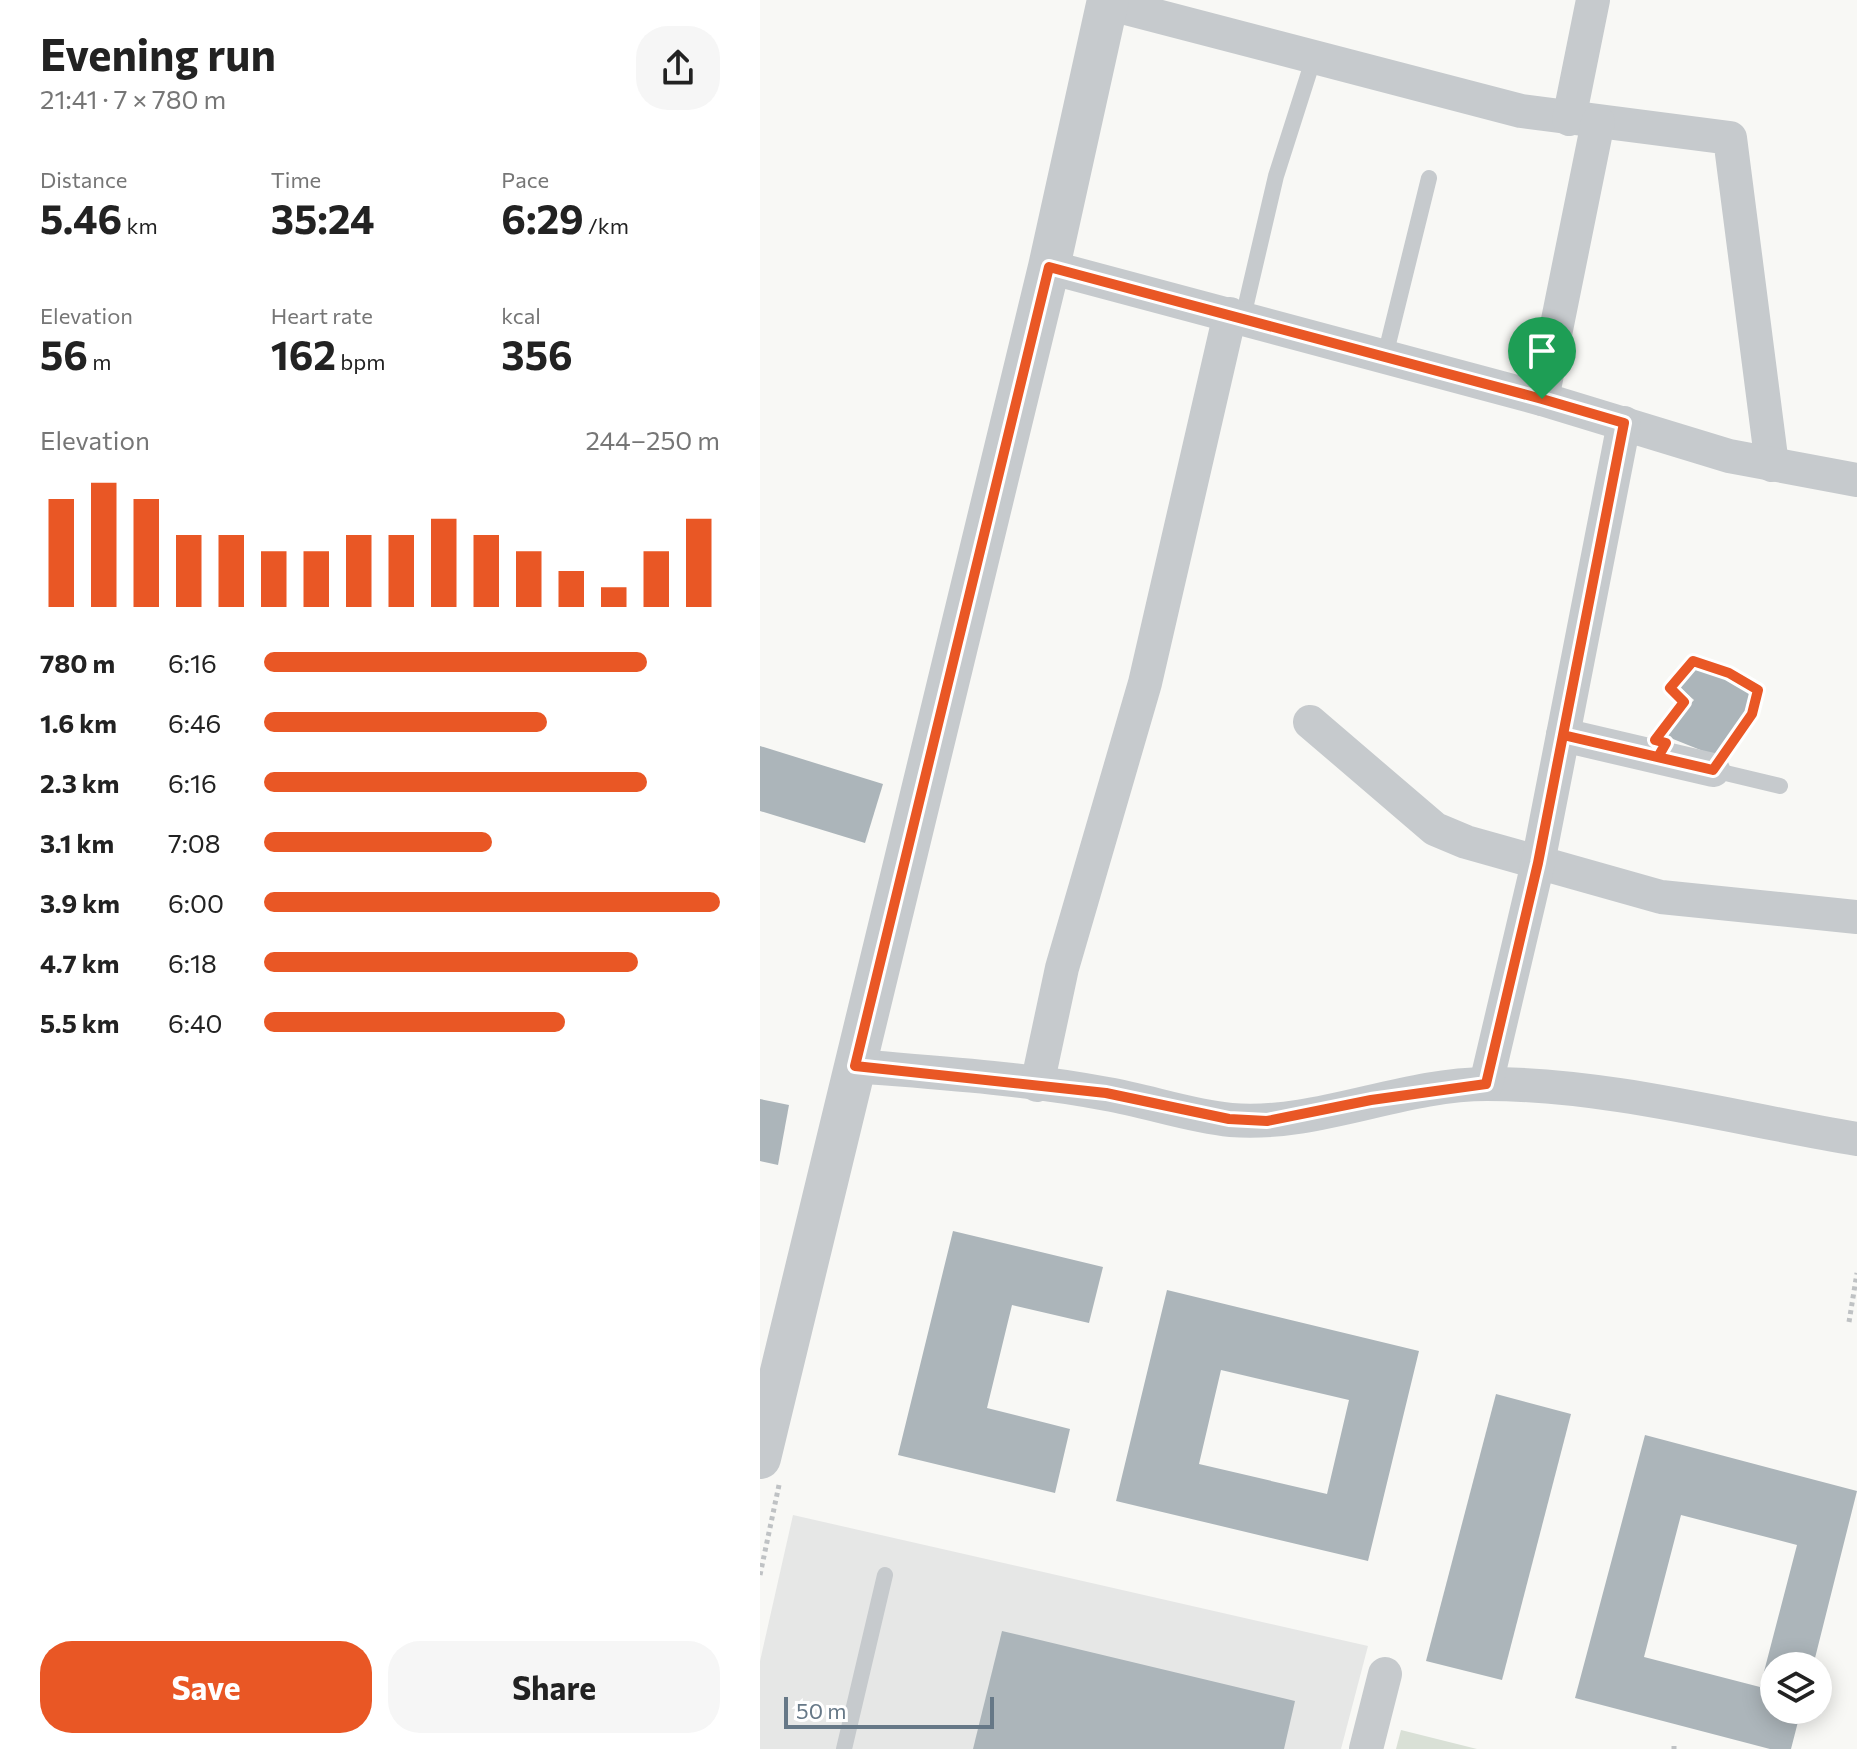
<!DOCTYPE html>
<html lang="en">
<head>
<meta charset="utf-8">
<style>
  body { margin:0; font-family:Commissioner,sans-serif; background:#f6f6f6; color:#222; height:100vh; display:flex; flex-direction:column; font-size:30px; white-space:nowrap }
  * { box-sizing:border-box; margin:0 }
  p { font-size:26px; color:#767676 }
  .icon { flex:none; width:44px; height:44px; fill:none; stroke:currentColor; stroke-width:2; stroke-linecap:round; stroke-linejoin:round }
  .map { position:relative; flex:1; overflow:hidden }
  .side { display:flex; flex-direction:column; background:#fff; width:760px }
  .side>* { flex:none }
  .tools { position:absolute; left:1000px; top:1652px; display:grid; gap:16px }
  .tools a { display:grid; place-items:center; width:72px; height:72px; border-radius:50%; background:#fff; box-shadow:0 4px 20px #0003; font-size:40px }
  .scale { position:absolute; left:24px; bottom:20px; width:210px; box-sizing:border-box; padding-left:8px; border:4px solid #667887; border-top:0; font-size:22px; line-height:28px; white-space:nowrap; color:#667887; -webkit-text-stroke:6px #fff; paint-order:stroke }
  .pin { position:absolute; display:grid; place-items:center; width:68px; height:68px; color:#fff; margin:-82px -34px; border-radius:50% 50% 50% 0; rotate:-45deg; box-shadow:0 0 8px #0007 }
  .pin .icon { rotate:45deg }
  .round { display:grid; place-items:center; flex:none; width:84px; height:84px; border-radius:32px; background:#f6f6f6 }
  .summary { display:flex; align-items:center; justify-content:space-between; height:136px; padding:0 40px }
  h1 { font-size:44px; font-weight:700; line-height:60px }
  .figures { display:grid; grid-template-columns:repeat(3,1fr); gap:12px; height:136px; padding:8px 40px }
  .figures div { display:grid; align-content:center }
  .figures b { font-size:40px; font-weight:700 }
  .figures small { font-size:22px; font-weight:400 }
  .figures p { font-size:22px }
  .chart { height:224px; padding:16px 40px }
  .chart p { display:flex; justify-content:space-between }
  .chart svg { width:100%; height:144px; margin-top:8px; stroke:#e95725; stroke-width:6 }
  .action { display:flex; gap:16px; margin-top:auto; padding:16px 40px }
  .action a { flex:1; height:92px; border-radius:32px; background:#e95725; color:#fff; font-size:32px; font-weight:700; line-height:92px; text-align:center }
  .action a+a { background:#f6f6f6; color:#222 }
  ul { padding:0 40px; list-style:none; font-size:26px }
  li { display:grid; grid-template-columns:128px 96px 1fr; align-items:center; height:60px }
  li i { height:20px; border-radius:10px; background:#e95725 }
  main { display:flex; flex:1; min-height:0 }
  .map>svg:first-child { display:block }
  .built { fill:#e6e7e6 }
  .green { fill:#d9e0d6 }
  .building { fill:#acb5ba; fill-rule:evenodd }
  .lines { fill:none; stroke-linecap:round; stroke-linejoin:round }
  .path { stroke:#bfc2c4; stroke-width:5; stroke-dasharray:4 4; stroke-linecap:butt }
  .service { stroke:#c6cacd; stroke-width:16 }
  .minor { stroke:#c6cacd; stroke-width:34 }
  .tertiary { stroke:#c6cacd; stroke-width:42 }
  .route-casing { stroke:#fff; stroke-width:16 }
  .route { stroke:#e95725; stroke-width:10 }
</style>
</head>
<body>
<main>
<section class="side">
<div class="summary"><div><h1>Evening run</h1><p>21:41 · 7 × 780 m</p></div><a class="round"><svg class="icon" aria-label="share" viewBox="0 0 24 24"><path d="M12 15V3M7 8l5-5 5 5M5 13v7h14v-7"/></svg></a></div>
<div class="figures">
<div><p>Distance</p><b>5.46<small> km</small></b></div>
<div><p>Time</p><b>35:24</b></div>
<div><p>Pace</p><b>6:29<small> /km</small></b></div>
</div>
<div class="figures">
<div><p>Elevation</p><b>56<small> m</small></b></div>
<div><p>Heart rate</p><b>162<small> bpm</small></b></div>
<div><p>kcal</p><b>356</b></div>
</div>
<div class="chart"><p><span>Elevation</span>244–250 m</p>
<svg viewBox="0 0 160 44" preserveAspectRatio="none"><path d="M5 44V11M15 44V6M25 44V11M35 44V22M45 44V22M55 44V27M65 44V27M75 44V22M85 44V22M95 44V17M105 44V22M115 44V27M125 44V33M135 44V38M145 44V27M155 44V17"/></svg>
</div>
<ul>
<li><b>780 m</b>6:16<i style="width:84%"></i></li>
<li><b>1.6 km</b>6:46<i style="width:62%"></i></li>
<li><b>2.3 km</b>6:16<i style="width:84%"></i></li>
<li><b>3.1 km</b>7:08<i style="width:50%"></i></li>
<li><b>3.9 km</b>6:00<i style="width:100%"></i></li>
<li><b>4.7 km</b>6:18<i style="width:82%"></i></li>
<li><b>5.5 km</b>6:40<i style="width:66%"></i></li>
</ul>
<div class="action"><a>Save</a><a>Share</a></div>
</section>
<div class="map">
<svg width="1097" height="1749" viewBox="0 0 1097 1749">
  <rect width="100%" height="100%" fill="#f8f8f5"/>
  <polygon class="built" points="33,1515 608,1646 581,1749 0,1749 0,1661"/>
  <polygon class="green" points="641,1730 717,1749 636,1749"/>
  <g class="building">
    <polygon points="934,666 966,677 993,693 988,713 958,757 903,735 934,700 918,686"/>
    <polygon points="0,746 123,784 105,843 0,811"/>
    <polygon points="0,1099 29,1105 18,1165 0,1161"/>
    <polygon points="193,1231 343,1267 329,1323 252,1305 227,1408 310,1429 295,1493 138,1455"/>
    <path d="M407 1290 659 1351 608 1561 356 1501ZM461 1370 589 1400 567 1494 439 1464Z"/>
    <polygon points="736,1394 811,1414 742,1680 666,1661"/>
    <path d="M885 1435 1097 1491 1053 1666H1014V1710H1041L1031 1749H1010L815 1698ZM921 1515 1037 1545 1000 1687 884 1657Z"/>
    <polygon points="242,1631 535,1701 524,1749 213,1749"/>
  </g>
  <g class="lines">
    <g class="path">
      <polyline points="904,729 924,702 910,688 933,661 969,673 998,690 992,714 969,748"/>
      <polyline points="1089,1322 1097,1273"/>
      <polyline points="0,1575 19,1485"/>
      <polyline points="914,1749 914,1746"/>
    </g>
    <g class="service">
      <polyline points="483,317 516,176 554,57"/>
      <polyline points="625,356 669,178"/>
      <polyline points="953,770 1020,786"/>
      <polyline points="84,1749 125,1575"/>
    </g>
    <g class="minor">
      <polyline points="347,3 761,111 970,138 1012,465"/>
      <polyline points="809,119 833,0"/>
      <polyline points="289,267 782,399 969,456 1097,480"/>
      <polyline points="782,399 838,122"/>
      <polyline points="550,722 675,829 706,842 901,897 1097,917"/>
      <polyline points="803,735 953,770"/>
      <path d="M95 1066C178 1073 264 1078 347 1094 388 1101 429 1116 471 1120 557 1127 641 1084 727 1084 849 1084 977 1119 1097 1139"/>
      <polyline points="726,1084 778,863 864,423"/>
      <polyline points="277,1085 302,968 385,683 470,314"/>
      <polyline points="606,1749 625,1674"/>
    </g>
    <polyline class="tertiary" points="0,1458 289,267 348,0"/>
  </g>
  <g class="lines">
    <g class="route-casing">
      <polyline id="route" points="782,399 289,267 95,1066 346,1093 469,1119 507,1121 611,1100 726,1084 778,863 803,735 953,770 992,714 998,690 969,673 933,661 910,688 924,702 895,740 906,743 898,757 803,735 864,423 782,399"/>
    </g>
    <use href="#route" class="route"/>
  </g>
</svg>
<div class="tools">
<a><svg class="icon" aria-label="layers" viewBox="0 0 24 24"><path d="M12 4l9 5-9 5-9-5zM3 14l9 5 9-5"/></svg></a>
</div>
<div class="scale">50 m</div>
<div class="pin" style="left:782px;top:399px;background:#1e9e55"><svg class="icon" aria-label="arrive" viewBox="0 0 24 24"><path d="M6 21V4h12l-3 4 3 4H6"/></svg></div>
</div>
</main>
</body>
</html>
